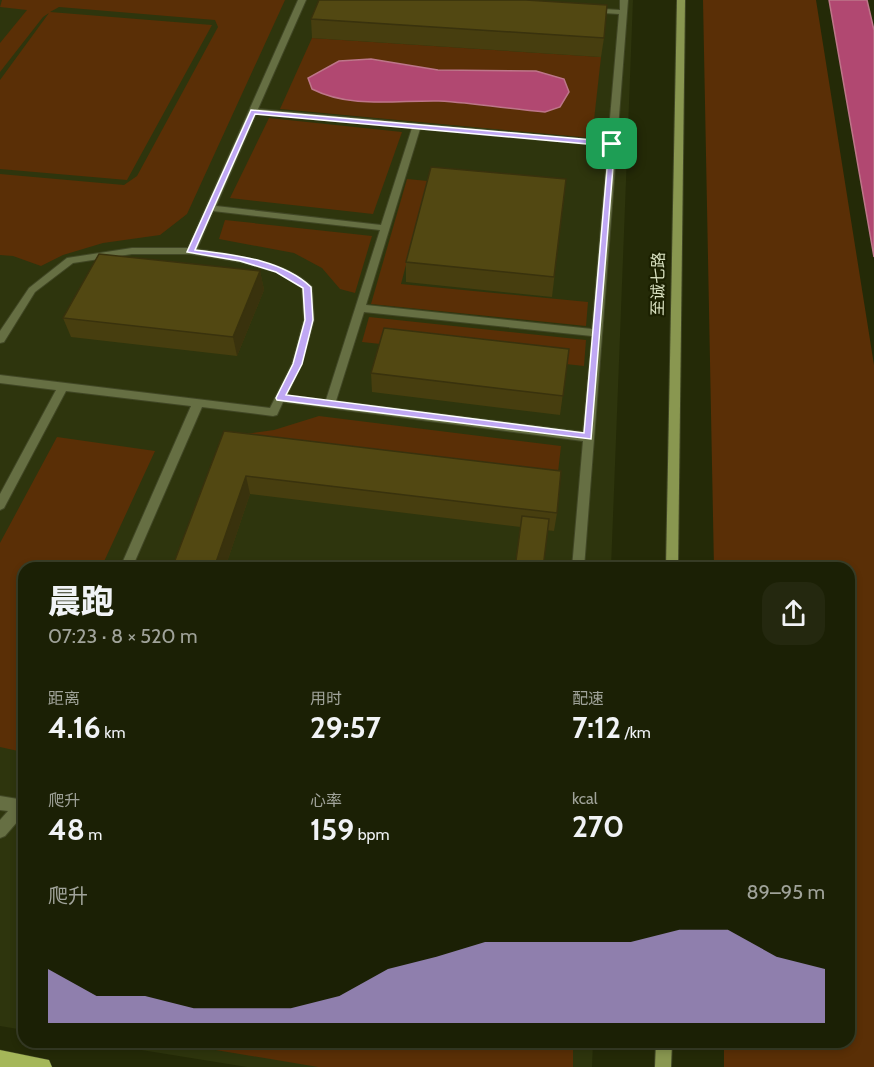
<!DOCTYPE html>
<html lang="zh">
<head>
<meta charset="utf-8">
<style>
  body { margin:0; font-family:Cabin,"Noto Sans SC",sans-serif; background:#24280f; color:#f1f3f6; height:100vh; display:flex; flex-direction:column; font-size:22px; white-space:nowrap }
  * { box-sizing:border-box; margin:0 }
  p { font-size:20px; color:#a0a39a }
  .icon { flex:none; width:33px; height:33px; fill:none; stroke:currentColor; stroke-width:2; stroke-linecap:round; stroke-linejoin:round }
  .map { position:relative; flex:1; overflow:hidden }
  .sheet { position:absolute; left:18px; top:562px; width:837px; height:486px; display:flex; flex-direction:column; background:#1b2005; border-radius:18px; box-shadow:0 3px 9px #0003,0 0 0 2px #393e27 }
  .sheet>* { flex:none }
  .pin { position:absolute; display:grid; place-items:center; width:51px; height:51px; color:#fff; margin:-26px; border-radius:12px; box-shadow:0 3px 9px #0006 }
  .round { display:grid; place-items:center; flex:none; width:63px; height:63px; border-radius:18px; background:#24280f }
  .overview { display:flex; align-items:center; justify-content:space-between; height:102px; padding:0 30px }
  h1 { font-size:33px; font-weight:800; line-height:45px }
  .figures { display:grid; grid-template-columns:repeat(3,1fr); gap:9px; height:102px; padding:6px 30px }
  .figures div { display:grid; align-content:center }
  .figures b { font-size:30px; font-weight:800 }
  .figures small { font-size:16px; font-weight:400 }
  .figures p { font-size:16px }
  .chart { height:168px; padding:12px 30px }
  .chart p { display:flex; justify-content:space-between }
  .chart svg { width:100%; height:108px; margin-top:6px; fill:#c0a8f4; opacity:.7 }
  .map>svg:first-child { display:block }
  .built { fill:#2e350d }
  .green { fill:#5a2f06 }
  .water { fill:#b14871; stroke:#bd7689; stroke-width:1.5 }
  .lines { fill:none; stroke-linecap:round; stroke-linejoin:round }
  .lane-casing { stroke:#414725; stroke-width:2 }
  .secondary-casing { stroke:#414725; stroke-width:2 }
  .primary-casing { stroke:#414725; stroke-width:1 }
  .lane { fill:#666f43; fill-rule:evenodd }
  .secondary { fill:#899750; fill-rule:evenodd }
  .primary { fill:#a5b759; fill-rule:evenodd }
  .wall { fill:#473e0f }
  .shaded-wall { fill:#39320d }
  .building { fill:#524812; stroke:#39320d; stroke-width:1.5 }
  .route { fill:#c0a8f4; stroke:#fff; stroke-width:1.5; fill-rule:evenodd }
  .labels { text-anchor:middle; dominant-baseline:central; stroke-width:4.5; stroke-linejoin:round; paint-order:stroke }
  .street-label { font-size:16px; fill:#d9e1c0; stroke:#1b2000 }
</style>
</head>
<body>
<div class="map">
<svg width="874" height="1067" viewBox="0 0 874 1067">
  <rect width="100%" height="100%" fill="#242a07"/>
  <g class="built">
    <polygon points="0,0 633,0 611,568 24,568 24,1030 0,1026"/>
    <polygon points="98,1043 593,1043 592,1067 247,1067"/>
  </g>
  <g class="green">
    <polygon points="2,0 285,0 187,214 160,235 103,243 63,255 41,266 13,256 0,255 0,174 124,185 137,176 218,27 215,20 59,7 50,12 212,25 127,180 0,169 0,80 49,13 43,17 0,72 0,43 27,10 0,7"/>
    <polygon points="703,0 816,0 874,365 874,1067 724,1067 724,1043 849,1042 849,568 714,568"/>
    <polygon points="312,38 601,57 592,138 280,109"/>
    <polygon points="269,118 402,132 373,214 230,198"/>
    <polygon points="407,179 428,181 401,284 588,302 586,326 371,304"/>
    <polygon points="225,220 372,236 355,293 340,289 322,268 294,253 219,239"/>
    <polygon points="369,317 586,340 584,366 362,342"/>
    <polygon points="319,416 561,446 557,481 238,435 274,430"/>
    <polygon points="57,437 155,451 101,568 24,568 24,737 18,751 0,747 0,543"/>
    <polygon points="174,1043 573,1043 573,1067 318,1067"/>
  </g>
  <g class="water">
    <polygon points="829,0 867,0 874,30 874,257"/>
    <path d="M371 59 438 70 536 71 564 79 569 92 560 107 545 112C510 109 475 103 439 101 397 100 351 109 312 89L308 78 339 61Z"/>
  </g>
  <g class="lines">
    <g class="lane-casing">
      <g id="lane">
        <path d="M298 0H306L258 109 608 141 619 14 589 12 585 10 589 8 620 10V0H628L584 568H572L583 441 283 402 277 415 273 416 202 407 132 568H120L191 406 66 391 4 508 0 510V494L56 390 0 383V375L270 408 292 364 304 320 302 288 276 272 240 262 191 254H132L73 263 35 292 4 342 0 343V331L29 288 67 258 132 248H188ZM256 114 412 128 381 225 216 206ZM420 129 608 146 592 329 366 305ZM213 211 380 230 326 400 287 395 302 364 314 320 312 287C286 260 232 255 197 249ZM364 312 592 336 583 432 336 401Z"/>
        <polygon points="0,796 18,799 24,796 24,814 5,836 0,838 0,820 8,811 0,810"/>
      </g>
    </g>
    <g class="secondary-casing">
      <g id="secondary">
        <polygon points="677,0 685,0 678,568 666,568"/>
        <polygon points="656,1042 672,1042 671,1067 655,1067"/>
      </g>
    </g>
    <g class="primary-casing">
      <polygon id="primary" points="0,1050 49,1060 52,1067 0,1067"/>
    </g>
    <use href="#lane" class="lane"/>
    <use href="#secondary" class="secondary"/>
    <use href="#primary" class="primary"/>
  </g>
  <g class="wall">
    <polygon points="311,19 604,38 601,57 312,38"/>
    <polygon points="566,179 552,297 406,282 406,262"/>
    <polygon points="260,271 264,290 237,356 71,337 63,318"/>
    <polygon points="569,349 560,415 372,392 371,373"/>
    <polygon points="224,431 557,513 554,531 250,494 225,568 172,568"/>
  </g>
  <g class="shaded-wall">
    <polygon points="260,271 264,290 237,356 233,337"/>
    <polygon points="246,476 250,494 225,568 214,568"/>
  </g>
  <g class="building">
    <polygon points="319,0 526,0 607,5 604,38 311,19"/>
    <polygon points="431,167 566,179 554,277 406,262"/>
    <polygon points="99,254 260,271 233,337 63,318"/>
    <polygon points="384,328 569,349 563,396 371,373"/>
    <polygon points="224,431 561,471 557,513 246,476 214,568 172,568"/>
    <polygon points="522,516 549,519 543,568 515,568"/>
  </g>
  <path class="route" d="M251 110 615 142 591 439 277 400 276 398 293 364 305 320 303 288 276 272 240 261 187 252ZM255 114 609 146 584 433 286 395 302 364 313 320 311 287C281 259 234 255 195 250Z"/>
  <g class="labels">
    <g class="street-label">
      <text transform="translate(658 284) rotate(-89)">至诚七路</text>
    </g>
  </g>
</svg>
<div class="pin" style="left:612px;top:144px;background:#1e9e55"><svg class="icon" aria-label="arrive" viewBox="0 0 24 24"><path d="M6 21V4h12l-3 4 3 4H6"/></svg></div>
<section class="sheet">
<div class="overview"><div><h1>晨跑</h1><p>07:23 · 8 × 520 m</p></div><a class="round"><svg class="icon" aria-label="share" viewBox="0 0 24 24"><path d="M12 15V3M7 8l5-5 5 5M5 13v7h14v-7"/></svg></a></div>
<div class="figures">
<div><p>距离</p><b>4.16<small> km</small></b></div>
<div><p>用时</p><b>29:57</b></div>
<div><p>配速</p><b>7:12<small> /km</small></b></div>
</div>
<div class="figures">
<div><p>爬升</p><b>48<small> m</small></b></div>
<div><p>心率</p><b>159<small> bpm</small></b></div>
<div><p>kcal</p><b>270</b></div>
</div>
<div class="chart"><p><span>爬升</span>89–95 m</p>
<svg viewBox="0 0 160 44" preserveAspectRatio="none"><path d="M0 44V22L10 33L20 33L30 38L40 38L50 38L60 33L70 22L80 17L90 11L100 11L110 11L120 11L130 6L140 6L150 17L160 22V44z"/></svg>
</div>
</section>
</div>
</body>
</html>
